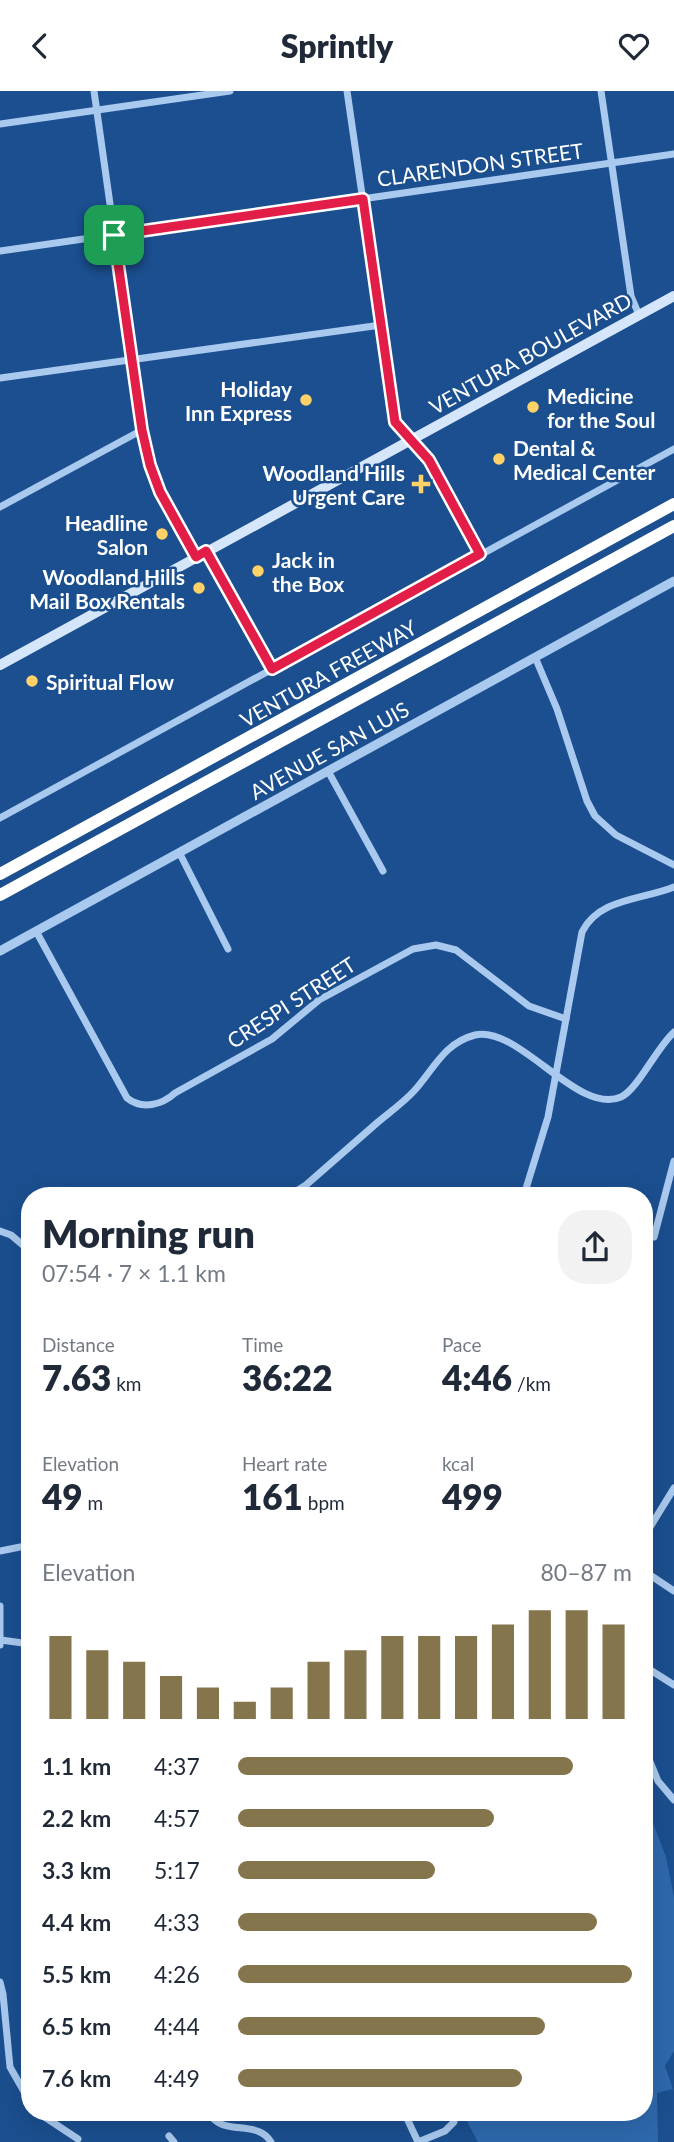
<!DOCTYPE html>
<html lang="en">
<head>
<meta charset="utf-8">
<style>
  body { margin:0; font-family:Lato,sans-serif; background:#f2f2f3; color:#1f2937; height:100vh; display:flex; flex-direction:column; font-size:26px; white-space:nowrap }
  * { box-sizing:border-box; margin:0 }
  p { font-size:23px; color:#747a83 }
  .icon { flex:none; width:38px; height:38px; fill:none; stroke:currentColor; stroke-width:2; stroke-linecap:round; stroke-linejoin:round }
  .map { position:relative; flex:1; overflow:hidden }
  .side { position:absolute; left:21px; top:1096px; width:632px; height:934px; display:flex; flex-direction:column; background:#fff; border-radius:28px; box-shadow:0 7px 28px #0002 }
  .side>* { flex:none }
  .pin { position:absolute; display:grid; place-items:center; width:60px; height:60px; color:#fff; margin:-30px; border-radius:14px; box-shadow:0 4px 10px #0006 }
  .round { display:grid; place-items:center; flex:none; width:74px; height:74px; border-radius:28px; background:#f2f2f3 }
  .summary { display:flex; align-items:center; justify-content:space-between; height:119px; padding:0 21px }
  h1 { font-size:38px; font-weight:800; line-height:52px }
  .figures { display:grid; grid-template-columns:repeat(3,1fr); gap:10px; height:119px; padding:7px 21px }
  .figures div { display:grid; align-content:center }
  .figures b { font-size:35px; font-weight:800 }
  .figures small { font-size:19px; font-weight:400 }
  .figures p { font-size:19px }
  .chart { height:196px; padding:14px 21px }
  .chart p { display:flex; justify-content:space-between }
  .chart svg { width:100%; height:126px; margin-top:7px; stroke:#84754c; stroke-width:6 }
  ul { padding:0 21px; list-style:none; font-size:23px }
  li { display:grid; grid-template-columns:112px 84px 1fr; align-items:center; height:52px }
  li i { height:18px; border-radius:9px; background:#84754c }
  header { display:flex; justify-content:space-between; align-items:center; height:91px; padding:0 21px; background:#fff; font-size:32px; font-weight:800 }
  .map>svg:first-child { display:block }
  .green { fill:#2e69ad }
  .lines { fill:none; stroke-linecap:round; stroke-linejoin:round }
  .minor { stroke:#a9c9ee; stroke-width:7 }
  .tertiary { stroke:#a9c9ee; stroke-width:9 }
  .secondary { stroke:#d6e6fa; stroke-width:10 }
  .motorway { stroke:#fff; stroke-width:12 }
  .route-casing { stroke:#fff; stroke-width:14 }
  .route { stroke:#e11d48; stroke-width:9 }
  .poi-dot { fill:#ffd166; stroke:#1b4f8f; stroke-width:2.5 }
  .labels { text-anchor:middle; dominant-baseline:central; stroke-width:5; stroke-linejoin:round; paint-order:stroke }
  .street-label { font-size:21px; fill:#fff; stroke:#1b4f8f }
  .poi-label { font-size:21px; font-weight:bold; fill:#fff; stroke:#1b4f8f; text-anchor:end }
</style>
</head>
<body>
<header><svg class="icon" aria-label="back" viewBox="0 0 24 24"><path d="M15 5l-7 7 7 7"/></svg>Sprintly<svg class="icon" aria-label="heart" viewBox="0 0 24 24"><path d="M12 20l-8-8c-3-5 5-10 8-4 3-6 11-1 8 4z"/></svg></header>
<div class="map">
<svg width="674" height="2051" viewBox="0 0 674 2051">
  <rect width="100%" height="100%" fill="#1b4f8f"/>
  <polygon class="green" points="644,1708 666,1766 674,1806 674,1960 665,1975 673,1998 657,2002 658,2051 478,2051 462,2021 644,2021"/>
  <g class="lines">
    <g class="minor">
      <polyline points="94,0 142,339 150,374 160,401 196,466"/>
      <polyline points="347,0 395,331 429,369 480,463"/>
      <polyline points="601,0 631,205 639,224"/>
      <polyline points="0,33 230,0"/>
      <polyline points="0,160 674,63"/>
      <polyline points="0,287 381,234"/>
      <polyline points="0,416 142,339"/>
      <polyline points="206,460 272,578"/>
      <polyline points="535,566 557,618 587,710 595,725 616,744 674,774"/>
      <polyline points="328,680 383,780"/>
      <polyline points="0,727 674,358"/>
      <polyline points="179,761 228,858"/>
      <path d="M36 840 127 1007C142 1019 162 1014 175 1002L272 948 319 909 413 858 436 854 456 859 529 915 566 928"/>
      <path d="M290 1104 306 1094C330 1073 354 1052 378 1031 390 1021 404 1011 414 1000 434 978 444 952 475 944 519 934 578 1025 621 1006 638 998 657 956 674 941"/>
      <path d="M524 1104 548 1026 582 841C599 807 642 809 674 796"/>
      <polyline points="0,1140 11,1144 30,1160"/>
      <polyline points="654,1146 674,1070"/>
      <polyline points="644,1446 674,1397"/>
      <polyline points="0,1460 30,1454"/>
      <polyline points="644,1480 674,1500"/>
      <polyline points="0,1515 0,1554"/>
      <polyline points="1,1549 30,1553"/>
      <polyline points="644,1575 674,1594"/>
      <polyline points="644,1656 658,1690 674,1709"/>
      <polyline points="0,1891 3,1903 10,1976 30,2011"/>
      <polyline points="37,2021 78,2048"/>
      <path d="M209 2021C221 2047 257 2027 271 2051"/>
      <polyline points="404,2021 418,2051"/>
      <polyline points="169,2045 174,2051"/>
      <polyline points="418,2051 445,2040 454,2031 454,2021"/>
    </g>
    <polyline class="tertiary" points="0,860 674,490"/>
    <polyline class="secondary" points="0,574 674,205"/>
    <g class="motorway">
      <polyline points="0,783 674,413"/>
      <polyline points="0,804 674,435"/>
    </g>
  </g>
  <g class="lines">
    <g class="route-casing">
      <polygon id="route" points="363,108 395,331 429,369 480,463 272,578 206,460 196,466 160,401 150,374 142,339 114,144"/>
    </g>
    <use href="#route" class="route"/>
  </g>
  <g class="poi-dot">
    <circle cx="306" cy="309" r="7"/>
    <circle cx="533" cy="316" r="7"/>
    <circle cx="499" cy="368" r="7"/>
    <path d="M417.5 382.5h7v7h7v7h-7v7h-7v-7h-7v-7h7z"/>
    <circle cx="162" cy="443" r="7"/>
    <circle cx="258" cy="480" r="7"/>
    <circle cx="199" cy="497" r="7"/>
    <circle cx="32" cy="590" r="7"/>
  </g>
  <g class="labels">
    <g class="street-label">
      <text transform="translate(480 73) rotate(-8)">CLARENDON STREET</text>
      <text transform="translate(530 262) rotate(-29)">VENTURA BOULEVARD</text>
      <text transform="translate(328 582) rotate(-29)">VENTURA FREEWAY</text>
      <text transform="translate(329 659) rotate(-29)">AVENUE SAN LUIS</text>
      <text transform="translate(291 911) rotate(-33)">CRESPI STREET</text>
    </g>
    <g class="poi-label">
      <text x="292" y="297">Holiday<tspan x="292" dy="24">Inn Express</tspan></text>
      <text x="547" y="304" text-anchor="start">Medicine<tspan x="547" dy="24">for the Soul</tspan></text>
      <text x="513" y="356" text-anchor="start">Dental &amp;<tspan x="513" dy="24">Medical Center</tspan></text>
      <text x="405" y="381">Woodland Hills<tspan x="405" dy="24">Urgent Care</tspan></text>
      <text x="148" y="431">Headline<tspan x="148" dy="24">Salon</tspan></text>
      <text x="272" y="468" text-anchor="start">Jack in<tspan x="272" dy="24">the Box</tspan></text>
      <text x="185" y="485">Woodland Hills<tspan x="185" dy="24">Mail Box Rentals</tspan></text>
      <text x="46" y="590" text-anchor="start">Spiritual Flow</text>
    </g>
  </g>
</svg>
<div class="pin" style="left:114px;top:144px;background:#1e9e55"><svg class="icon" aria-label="arrive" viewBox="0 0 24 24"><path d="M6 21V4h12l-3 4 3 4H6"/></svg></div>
<section class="side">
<div class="summary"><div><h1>Morning run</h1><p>07:54 · 7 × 1.1 km</p></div><a class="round"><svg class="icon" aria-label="share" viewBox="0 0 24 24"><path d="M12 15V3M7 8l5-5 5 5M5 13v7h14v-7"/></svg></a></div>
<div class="figures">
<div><p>Distance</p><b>7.63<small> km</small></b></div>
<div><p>Time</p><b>36:22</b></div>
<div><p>Pace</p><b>4:46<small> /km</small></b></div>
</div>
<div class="figures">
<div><p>Elevation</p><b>49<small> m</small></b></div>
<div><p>Heart rate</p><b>161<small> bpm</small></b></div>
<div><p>kcal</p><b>499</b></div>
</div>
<div class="chart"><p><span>Elevation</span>80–87 m</p>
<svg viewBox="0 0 160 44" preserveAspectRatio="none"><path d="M5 44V15M15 44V20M25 44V24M35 44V29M45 44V33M55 44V38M65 44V33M75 44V24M85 44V20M95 44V15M105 44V15M115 44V15M125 44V11M135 44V6M145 44V6M155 44V11"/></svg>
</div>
<ul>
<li><b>1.1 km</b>4:37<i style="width:85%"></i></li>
<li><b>2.2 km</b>4:57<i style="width:65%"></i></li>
<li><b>3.3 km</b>5:17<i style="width:50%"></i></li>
<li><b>4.4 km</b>4:33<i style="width:91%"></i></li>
<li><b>5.5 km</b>4:26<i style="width:100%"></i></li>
<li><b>6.5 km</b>4:44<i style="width:78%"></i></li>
<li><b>7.6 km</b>4:49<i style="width:72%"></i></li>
</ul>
</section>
</div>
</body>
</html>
